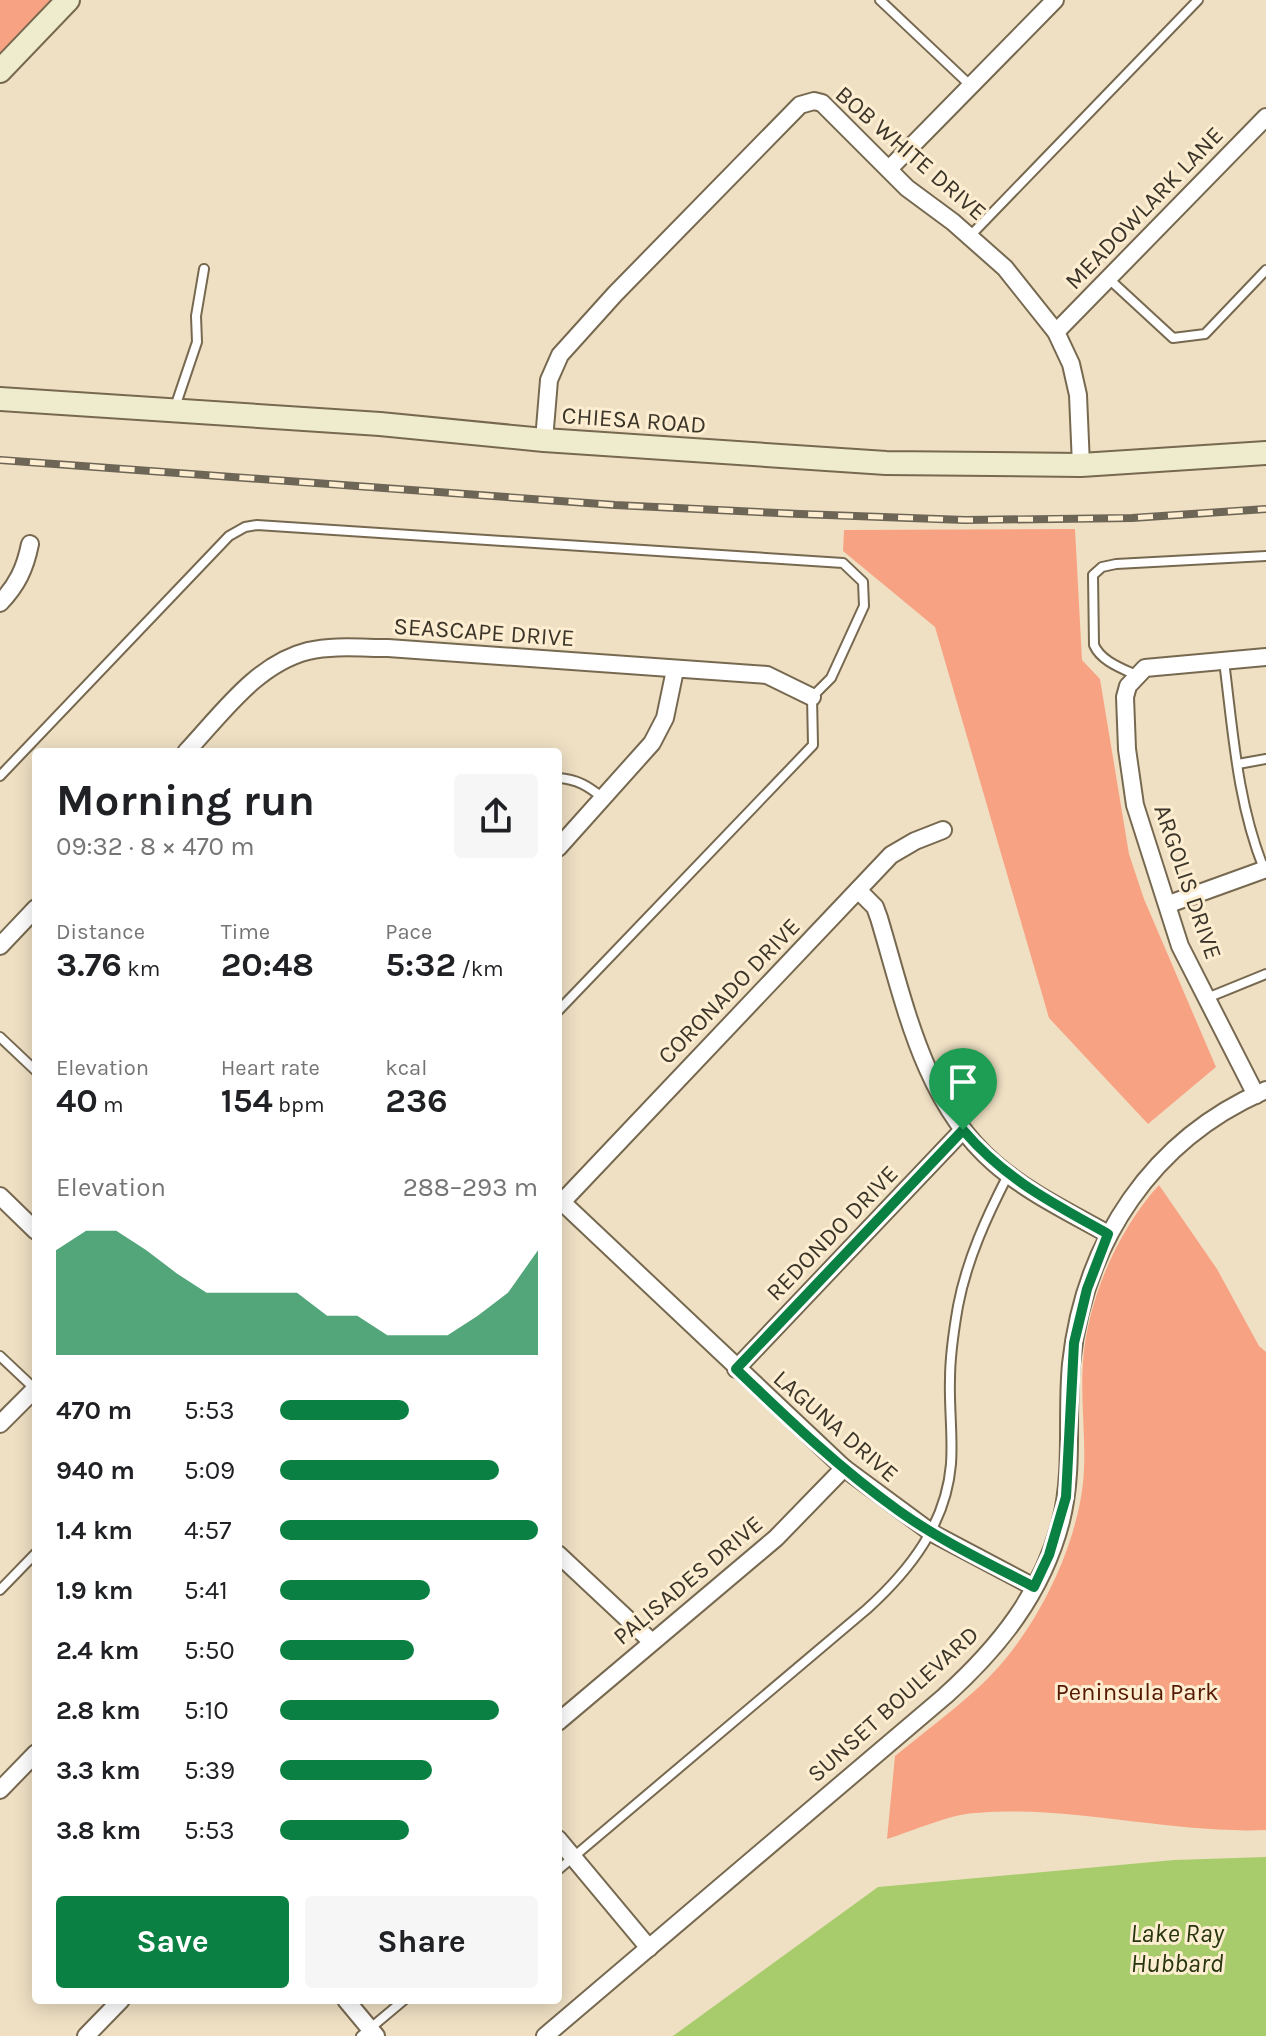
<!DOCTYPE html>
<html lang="en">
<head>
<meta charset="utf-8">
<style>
  body { margin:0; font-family:Karla,sans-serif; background:#f6f6f6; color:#202124; height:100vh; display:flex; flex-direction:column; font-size:30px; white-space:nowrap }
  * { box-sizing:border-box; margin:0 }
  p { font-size:26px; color:#757577 }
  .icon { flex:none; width:44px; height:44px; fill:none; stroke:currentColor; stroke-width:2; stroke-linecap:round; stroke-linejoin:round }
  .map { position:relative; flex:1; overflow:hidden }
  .side { position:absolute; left:32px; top:748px; width:530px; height:1256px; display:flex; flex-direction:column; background:#fff; border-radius:8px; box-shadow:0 4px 20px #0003 }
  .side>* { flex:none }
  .pin { position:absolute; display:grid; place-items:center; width:68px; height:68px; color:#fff; margin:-82px -34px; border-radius:50% 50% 50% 0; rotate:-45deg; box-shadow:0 0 8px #0007 }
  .pin .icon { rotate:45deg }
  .round { display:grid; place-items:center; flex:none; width:84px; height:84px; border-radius:8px; background:#f6f6f6 }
  .overview { display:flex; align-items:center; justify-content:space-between; height:136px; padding:0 24px }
  h1 { font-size:44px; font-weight:700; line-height:60px }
  .stats { display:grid; grid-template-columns:repeat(3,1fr); gap:12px; height:136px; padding:8px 24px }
  .stats div { display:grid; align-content:center }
  .stats b { font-size:34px; font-weight:700 }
  .stats small { font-size:22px; font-weight:400 }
  .stats p { font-size:22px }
  .chart { height:224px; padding:16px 24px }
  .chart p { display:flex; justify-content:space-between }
  .chart svg { width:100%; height:144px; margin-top:8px; fill:#0b8043; opacity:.7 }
  .button { display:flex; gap:16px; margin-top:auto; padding:16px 24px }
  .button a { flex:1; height:92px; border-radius:8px; background:#0b8043; color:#fff; font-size:32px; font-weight:700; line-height:92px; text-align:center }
  .button a+a { background:#f6f6f6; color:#202124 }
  ul { padding:0 24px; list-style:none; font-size:26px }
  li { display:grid; grid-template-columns:128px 96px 1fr; align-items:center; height:60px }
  li i { height:20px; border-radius:10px; background:#0b8043 }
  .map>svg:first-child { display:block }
  .green { fill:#f8a284 }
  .water { fill:#a8cc6c }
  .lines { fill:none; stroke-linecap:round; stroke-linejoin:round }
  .lane-casing { stroke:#776950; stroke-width:12 }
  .street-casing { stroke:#776950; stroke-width:20 }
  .secondary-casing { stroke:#776950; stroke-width:26 }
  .lane { stroke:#fff; stroke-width:8 }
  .street { stroke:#fff; stroke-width:16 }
  .secondary { stroke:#efeccd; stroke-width:22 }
  .rail-casing { stroke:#6d6555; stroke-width:8 }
  .rail { stroke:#fdedd1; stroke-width:5; stroke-dasharray:15; stroke-linecap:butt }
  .route-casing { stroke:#fff; stroke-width:16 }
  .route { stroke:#0b8043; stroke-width:10 }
  .labels { text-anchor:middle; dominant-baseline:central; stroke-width:6; stroke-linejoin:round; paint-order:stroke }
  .street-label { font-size:24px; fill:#3b352a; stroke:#fdedd1 }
  .park-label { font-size:24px; fill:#551801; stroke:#fdedd1 }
  .water-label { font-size:26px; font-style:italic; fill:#28360e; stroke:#fdedd1 }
</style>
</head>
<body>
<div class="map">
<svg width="1266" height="2036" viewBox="0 0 1266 2036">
  <rect width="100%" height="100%" fill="#efe0c4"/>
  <g class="green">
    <polygon points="0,0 55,0 0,59"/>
    <polygon points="1075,529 1082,660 1100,679 1129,854 1144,899 1216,1067 1148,1124 1049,1018 935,627 843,551 844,530"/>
    <path d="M1159 1185 1217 1269 1259 1346 1266 1352V1830C1169 1834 1073 1805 976 1813 951 1814 912 1831 887 1839L895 1756C923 1733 953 1711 980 1686 1032 1638 1075 1554 1083 1483 1087 1443 1080 1402 1083 1361 1088 1299 1117 1231 1159 1185Z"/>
  </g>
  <polygon class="water" points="1266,1857 1266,2036 673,2036 878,1887 1174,1860"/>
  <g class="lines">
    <g class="lane-casing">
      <g id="lane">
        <polyline points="880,0 971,86"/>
        <polyline points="970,236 1198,0"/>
        <polyline points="1109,279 1173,338 1205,334 1266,270"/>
        <polyline points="174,410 197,342 196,316 204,269"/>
        <path d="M1224 661C1233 731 1237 802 1264 869"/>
        <path d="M1136 675C1121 668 1101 661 1094 645L1093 575 1102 567 1116 564 1266 556"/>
        <polyline points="1238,764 1266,759"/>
        <polyline points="0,776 229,536 245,527 257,525 843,563 863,582 864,606 831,678 812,697 813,745 558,1011"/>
        <path d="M558 778C577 779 588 786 603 798"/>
        <polyline points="1207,998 1266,974"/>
        <polyline points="0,1037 36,1071"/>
        <polyline points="0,1356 35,1389"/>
        <polyline points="0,1590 36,1553"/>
        <path d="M558 1870 867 1609C910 1570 946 1524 951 1464 953 1436 949 1407 950 1379 950 1355 954 1329 958 1306 967 1259 987 1216 1008 1175"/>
        <polyline points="361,2036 404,2000"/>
      </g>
    </g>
    <g class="street-casing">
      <g id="street">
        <polyline points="890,168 1055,0"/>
        <polyline points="1056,332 1266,117"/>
        <polyline points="544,440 549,380 560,355 615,294 800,105 814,101 822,103 907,188 953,222 1005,268 1056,332 1071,364 1078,395 1081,465"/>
        <path d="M0 603C17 585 25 569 30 544"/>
        <path d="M186 752C221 715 256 664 308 651 333 645 362 648 388 648L767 675 812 697"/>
        <polyline points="943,830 915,841 891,855 562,1202 844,1468 932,1533 1034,1587"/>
        <polyline points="558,848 652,743 665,718 675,670"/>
        <path d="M858 890 875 907 879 918C905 1004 923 1101 994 1163 1027 1192 1069 1212 1108 1234"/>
        <polyline points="1169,904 1266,869"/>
        <polyline points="0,946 36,908"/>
        <polyline points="1256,1095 1180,946 1135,805 1127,749 1125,697 1128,686 1145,668 1266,657"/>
        <polyline points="0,1196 36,1231"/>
        <polyline points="736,1369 963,1130"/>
        <polyline points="0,1424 36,1388"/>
        <polyline points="558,1554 652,1642"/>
        <polyline points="558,1722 776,1538 844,1468"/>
        <polyline points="0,1790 36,1753"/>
        <polyline points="558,1839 649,1948"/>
        <polyline points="346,2000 376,2036"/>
        <polyline points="86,2036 121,2000"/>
        <path d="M545 2036 945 1696C999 1647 1042 1594 1061 1521 1074 1469 1066 1417 1071 1364 1084 1242 1152 1139 1266 1090"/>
      </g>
    </g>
    <g class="secondary-casing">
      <g id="secondary">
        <polyline points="0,71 68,0"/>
        <polyline points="0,399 380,424 544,440 886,463 1081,465 1266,453"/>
      </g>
    </g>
    <use href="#lane" class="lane"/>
    <use href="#street" class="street"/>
    <use href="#secondary" class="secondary"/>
    <g class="rail-casing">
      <polyline id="rail" points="0,460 615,505 800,514 965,520 1132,518 1266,509"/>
    </g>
    <use href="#rail" class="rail"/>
  </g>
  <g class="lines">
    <g class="route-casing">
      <path id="route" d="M963 1130C1006 1180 1051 1202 1108 1234L1087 1289 1074 1343 1066 1497 1049 1555 1034 1587C988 1563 941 1541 899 1511 840 1469 788 1419 736 1369Z"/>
    </g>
    <use href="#route" class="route"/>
  </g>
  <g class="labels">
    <g class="street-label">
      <text transform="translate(911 153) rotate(41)">BOB WHITE DRIVE</text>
      <text transform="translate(1144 208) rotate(-46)">MEADOWLARK LANE</text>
      <text transform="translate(634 420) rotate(4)">CHIESA ROAD</text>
      <text transform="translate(484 632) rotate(4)">SEASCAPE DRIVE</text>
      <text transform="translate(1188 882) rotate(71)">ARGOLIS DRIVE</text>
      <text transform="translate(729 991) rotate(-46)">CORONADO DRIVE</text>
      <text transform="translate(832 1233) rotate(-46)">REDONDO DRIVE</text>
      <text transform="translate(836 1426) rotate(41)">LAGUNA DRIVE</text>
      <text transform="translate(688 1580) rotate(-40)">PALISADES DRIVE</text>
      <text transform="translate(893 1704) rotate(-42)">SUNSET BOULEVARD</text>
    </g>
    <g class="park-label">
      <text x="1137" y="1692">Peninsula Park</text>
    </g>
    <g class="water-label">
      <text x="1177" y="1933">Lake Ray<tspan x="1177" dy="30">Hubbard</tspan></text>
    </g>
  </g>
</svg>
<div class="pin" style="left:963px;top:1130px;background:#1e9e55"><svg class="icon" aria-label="arrive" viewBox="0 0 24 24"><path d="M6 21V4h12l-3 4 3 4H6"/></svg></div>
<section class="side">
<div class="overview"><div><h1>Morning run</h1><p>09:32 · 8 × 470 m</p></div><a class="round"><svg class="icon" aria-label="share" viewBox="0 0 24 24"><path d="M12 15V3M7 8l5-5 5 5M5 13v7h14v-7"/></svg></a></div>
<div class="stats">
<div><p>Distance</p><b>3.76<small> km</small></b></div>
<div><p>Time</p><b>20:48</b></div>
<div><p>Pace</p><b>5:32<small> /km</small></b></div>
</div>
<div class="stats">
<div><p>Elevation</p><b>40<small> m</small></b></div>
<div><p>Heart rate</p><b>154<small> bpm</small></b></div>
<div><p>kcal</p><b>236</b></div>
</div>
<div class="chart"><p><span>Elevation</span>288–293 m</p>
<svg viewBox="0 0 160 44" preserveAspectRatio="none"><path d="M0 44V12L10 6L20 6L30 12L40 19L50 25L60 25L70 25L80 25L90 32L100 32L110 38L120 38L130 38L140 32L150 25L160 12V44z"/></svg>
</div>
<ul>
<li><b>470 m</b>5:53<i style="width:50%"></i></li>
<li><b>940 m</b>5:09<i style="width:85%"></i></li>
<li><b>1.4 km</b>4:57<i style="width:100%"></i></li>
<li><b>1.9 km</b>5:41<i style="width:58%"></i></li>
<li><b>2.4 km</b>5:50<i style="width:52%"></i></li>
<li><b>2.8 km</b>5:10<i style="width:85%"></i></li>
<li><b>3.3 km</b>5:39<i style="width:59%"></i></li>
<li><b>3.8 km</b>5:53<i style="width:50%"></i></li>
</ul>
<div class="button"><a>Save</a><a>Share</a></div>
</section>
</div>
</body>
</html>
